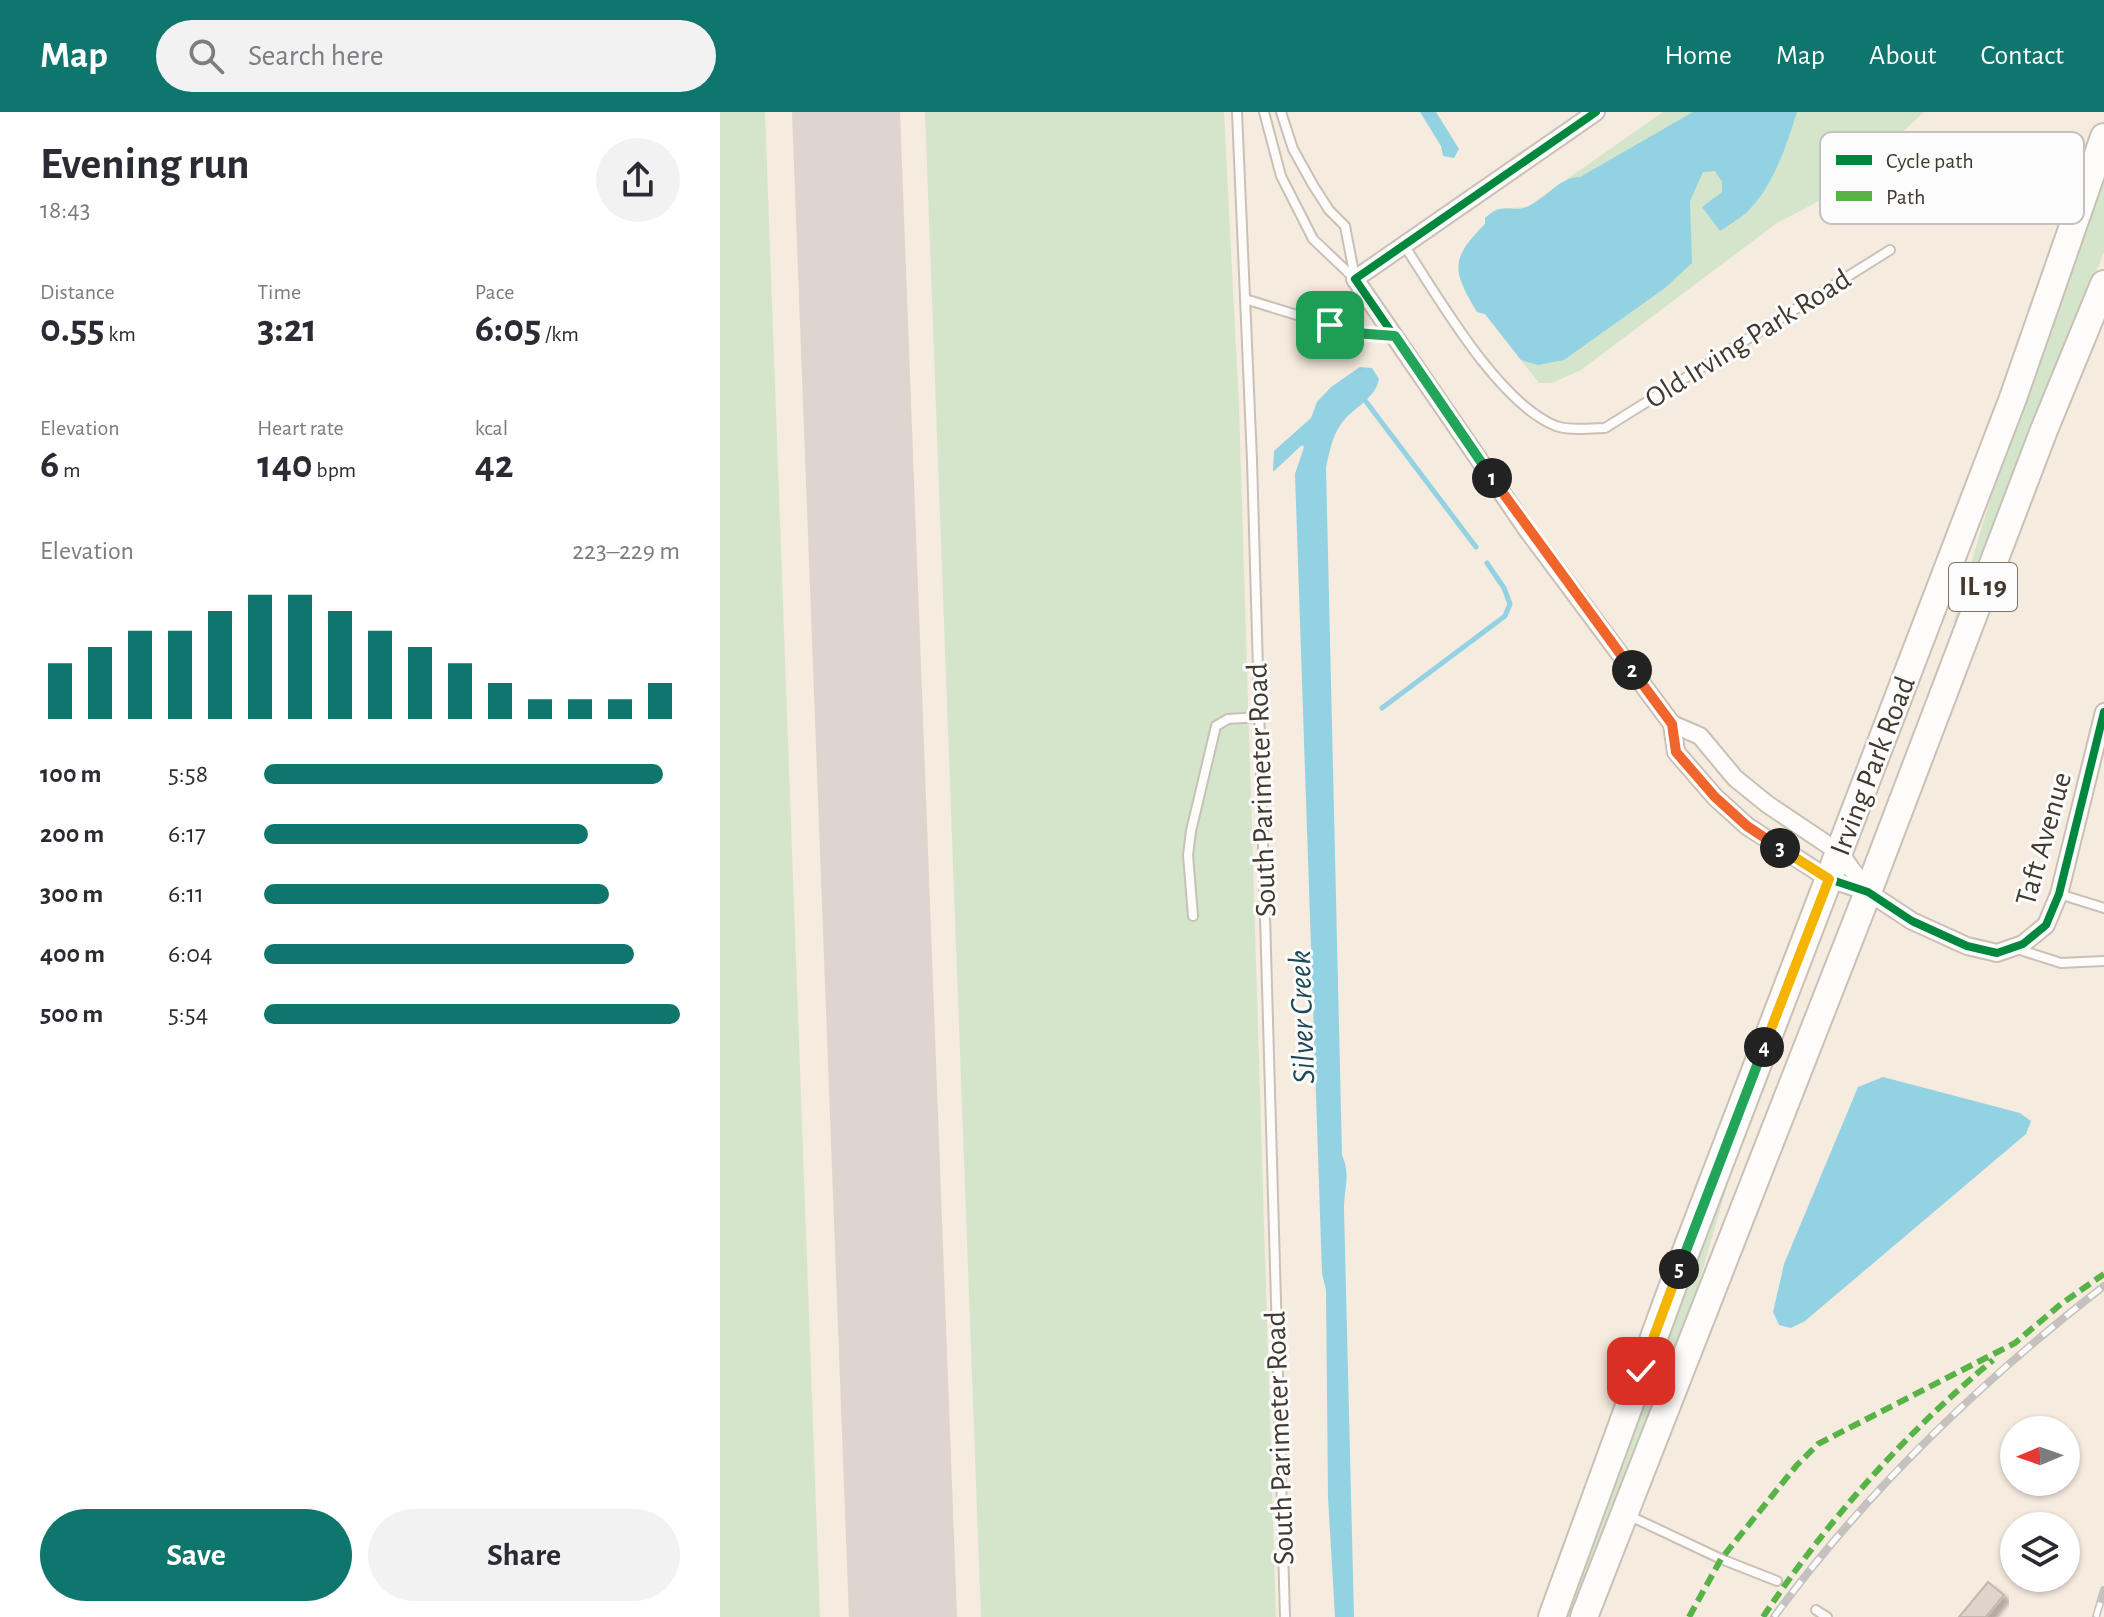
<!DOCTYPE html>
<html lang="en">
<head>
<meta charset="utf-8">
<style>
  body { margin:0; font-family:"Alegreya Sans",sans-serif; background:#f2f2f3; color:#2b2b33; height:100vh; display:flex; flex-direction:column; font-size:30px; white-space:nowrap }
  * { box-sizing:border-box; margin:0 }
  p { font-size:26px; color:#7c7c81 }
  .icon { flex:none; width:44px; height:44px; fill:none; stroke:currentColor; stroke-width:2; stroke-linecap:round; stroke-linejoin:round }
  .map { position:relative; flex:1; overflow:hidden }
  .details { display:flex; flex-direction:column; background:#fff; width:720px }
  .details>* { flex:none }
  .needle { width:52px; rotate:268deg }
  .buttons { position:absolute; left:1280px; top:1304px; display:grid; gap:16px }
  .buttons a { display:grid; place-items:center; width:80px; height:80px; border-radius:50%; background:#fff; box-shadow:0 2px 6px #0004; font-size:40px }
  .pin { position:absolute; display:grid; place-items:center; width:68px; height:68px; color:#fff; margin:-34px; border-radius:16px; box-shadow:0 4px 12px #0006 }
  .km { position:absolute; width:40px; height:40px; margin:-20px; border-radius:50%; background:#222; color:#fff; font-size:22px; line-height:40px; text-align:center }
  .round { display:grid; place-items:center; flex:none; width:84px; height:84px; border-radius:42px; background:#f2f2f3 }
  .summary { display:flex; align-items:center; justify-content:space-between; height:136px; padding:0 40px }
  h1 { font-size:44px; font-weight:700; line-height:60px }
  .figures { display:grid; grid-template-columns:repeat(3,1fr); gap:12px; height:136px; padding:8px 40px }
  .figures div { display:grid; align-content:center }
  .figures b { font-size:40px; font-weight:700 }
  .figures small { font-size:22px; font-weight:400 }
  .figures p { font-size:22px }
  .chart { height:224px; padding:16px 40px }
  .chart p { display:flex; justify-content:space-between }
  .chart svg { width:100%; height:144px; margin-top:8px; stroke:#0f766e; stroke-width:6 }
  .primary-button { display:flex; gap:16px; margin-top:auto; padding:16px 40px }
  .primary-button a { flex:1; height:92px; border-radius:48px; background:#0f766e; color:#fff; font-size:32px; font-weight:700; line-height:92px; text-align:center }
  .primary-button a+a { background:#f2f2f3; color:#2b2b33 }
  ul { padding:0 40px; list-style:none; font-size:26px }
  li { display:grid; grid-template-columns:128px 96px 1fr; align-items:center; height:60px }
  li i { height:20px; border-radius:10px; background:#0f766e }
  header { display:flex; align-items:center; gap:48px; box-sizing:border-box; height:112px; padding:0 40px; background:#0f766e; color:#fff }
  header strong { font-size:38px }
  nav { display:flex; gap:44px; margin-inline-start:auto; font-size:28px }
  .search { width:560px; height:72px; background:#f2f2f3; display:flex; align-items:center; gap:20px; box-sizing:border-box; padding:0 28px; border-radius:44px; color:#7c7c81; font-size:30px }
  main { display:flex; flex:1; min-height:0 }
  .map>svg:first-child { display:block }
  .green { fill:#d4e5cc }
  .water { fill:#93d2e3 }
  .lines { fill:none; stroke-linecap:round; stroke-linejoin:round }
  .stream { stroke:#93d2e3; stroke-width:5 }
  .runway { stroke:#ded6ce; stroke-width:108 }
  .building { fill:#ded4ca; stroke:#c3b8af; stroke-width:2; filter:url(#shadow) }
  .service-casing { stroke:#c9c0b6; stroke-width:12 }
  .minor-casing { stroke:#c9c0b6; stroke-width:20 }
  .primary-casing { stroke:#c9c0b6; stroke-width:30 }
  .service { stroke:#fefcfa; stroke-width:8 }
  .minor { stroke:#fefcfa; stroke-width:16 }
  .primary { stroke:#fefcfa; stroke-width:26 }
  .rail-casing { stroke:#c5c1be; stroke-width:8 }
  .rail { stroke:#fcfcfc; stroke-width:5; stroke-dasharray:15; stroke-linecap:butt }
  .quiet { stroke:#57b346; stroke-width:6; stroke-dasharray:12 6; stroke-linecap:butt }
  .cycleway-casing { stroke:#fcfcfc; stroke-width:13 }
  .cycleway { stroke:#00873e; stroke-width:8 }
  .split-1-casing { stroke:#fff; stroke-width:16 }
  .split-2-casing { stroke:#fff; stroke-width:16 }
  .split-3-casing { stroke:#fff; stroke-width:16 }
  .split-4-casing { stroke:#fff; stroke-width:16 }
  .split-5-casing { stroke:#fff; stroke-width:16 }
  .split-6-casing { stroke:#fff; stroke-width:16 }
  .split-1 { stroke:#22a559; stroke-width:10 }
  .split-2 { stroke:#f0652b; stroke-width:10 }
  .split-3 { stroke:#f0652b; stroke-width:10 }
  .split-4 { stroke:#f5b400; stroke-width:10 }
  .split-5 { stroke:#22a559; stroke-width:10 }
  .split-6 { stroke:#f5b400; stroke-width:10 }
  .labels { text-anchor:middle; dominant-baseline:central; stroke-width:6; stroke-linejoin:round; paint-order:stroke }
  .shield { fill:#fcfcfc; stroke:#7a746c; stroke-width:2 }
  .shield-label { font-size:28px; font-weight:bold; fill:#42392e }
  .street-label { font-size:30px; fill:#42392e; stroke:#fcfcfc }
  .water-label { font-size:32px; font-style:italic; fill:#1d4855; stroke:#fcfcfc }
  .key { fill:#fcfcfc; stroke:#c4c2be; stroke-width:2 }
  .key-label { font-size:22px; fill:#42392e }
</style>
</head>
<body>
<header>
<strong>Map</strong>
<div class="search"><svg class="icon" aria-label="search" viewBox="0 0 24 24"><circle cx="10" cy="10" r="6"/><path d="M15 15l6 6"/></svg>Search here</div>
<nav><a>Home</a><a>Map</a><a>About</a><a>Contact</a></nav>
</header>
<main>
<section class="details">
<div class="summary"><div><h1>Evening run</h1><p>18:43</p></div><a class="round"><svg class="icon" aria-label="share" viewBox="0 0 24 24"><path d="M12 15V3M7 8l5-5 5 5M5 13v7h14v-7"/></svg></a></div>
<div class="figures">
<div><p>Distance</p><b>0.55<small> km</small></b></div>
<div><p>Time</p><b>3:21</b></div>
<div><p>Pace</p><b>6:05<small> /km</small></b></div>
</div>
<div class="figures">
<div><p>Elevation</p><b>6<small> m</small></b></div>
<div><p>Heart rate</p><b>140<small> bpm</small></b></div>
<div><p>kcal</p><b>42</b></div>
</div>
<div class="chart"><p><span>Elevation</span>223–229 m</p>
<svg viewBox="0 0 160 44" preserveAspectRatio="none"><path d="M5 44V27M15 44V22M25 44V17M35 44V17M45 44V11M55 44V6M65 44V6M75 44V11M85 44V17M95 44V22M105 44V27M115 44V33M125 44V38M135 44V38M145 44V38M155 44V33"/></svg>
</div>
<ul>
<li><b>100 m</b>5:58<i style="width:96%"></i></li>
<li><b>200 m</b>6:17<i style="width:78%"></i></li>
<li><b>300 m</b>6:11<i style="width:83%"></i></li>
<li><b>400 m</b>6:04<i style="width:89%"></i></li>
<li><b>500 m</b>5:54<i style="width:100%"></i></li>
</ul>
<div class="primary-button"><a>Save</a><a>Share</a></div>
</section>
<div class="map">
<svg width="1384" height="1505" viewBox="0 0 1384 1505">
  <defs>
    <filter id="shadow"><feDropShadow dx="6" dy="6" stdDeviation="2" flood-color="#0004"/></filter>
  </defs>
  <rect width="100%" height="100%" fill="#f6ebdf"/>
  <g class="green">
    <polygon points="0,0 45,0 100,1505 0,1505"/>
    <polygon points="205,0 504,0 519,295 556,1505 261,1505"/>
    <path d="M943 0H1204L1120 78 1057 111 861 258 832 271H819L765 202 757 200C731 158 731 147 765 112V106L776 97 807 95Z"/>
    <polygon points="1384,59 1384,140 1237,512 1233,511 1287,332"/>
    <polygon points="1003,1073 1007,1074 961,1232 853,1505 843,1505"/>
  </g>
  <g class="water">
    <polygon points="700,0 716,0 739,37 734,46 723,44 721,34"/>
    <path d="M973 0H1077C1066 35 1053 75 1026 101 1018 108 1008 113 1000 119L982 95 1002 80V70L995 59 983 60 970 89 972 151 945 176 844 248 818 253 801 248 765 202 757 200C732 158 730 147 765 112V106C784 89 791 102 809 94 827 86 839 65 860 65Z"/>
    <path d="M640 255 652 256 659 267C655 288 633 295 621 312 612 325 609 341 606 356L622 1043C631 1064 624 1076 624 1097L634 1505H615L608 1385 606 1178 602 1161 575 362 584 335 582 333 553 360 554 339 591 306 597 290 611 275Z"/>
    <polygon points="1163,965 1300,1001 1311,1009 1306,1022 1085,1209 1071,1216 1059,1213 1053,1200 1064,1152 1138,975"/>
  </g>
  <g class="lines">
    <g class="stream">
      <polyline points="641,283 756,435"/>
      <polyline points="662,596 785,504 790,492 784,476 767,451"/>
    </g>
    <polyline class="runway" points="126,0 183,1505"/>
  </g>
  <polygon class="building" points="1268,1470 1284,1483 1266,1505 1239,1505"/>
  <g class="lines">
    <g class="service-casing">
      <g id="service">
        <polyline points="517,0 532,348 565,1505"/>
        <polyline points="544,0 561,64 593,127 635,167"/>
        <polyline points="561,0 573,37 593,73 609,98 625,114 635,166"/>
        <path d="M684 133C718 185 778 291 836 314 849 319 871 316 885 316L1170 138"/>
        <polyline points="525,187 635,221 674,224"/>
        <polyline points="1339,782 1384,796"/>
        <polyline points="473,804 468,743 471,719 496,614 508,607 539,605"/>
        <polyline points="1297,837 1341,851 1384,849"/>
        <polyline points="910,1404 1001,1447 1057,1469"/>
        <polyline points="1096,1498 1107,1505"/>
      </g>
    </g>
    <g class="minor-casing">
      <g id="minor">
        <polyline points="876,0 635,167 808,419 952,612 956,640 995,685 1027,714 1109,767 1148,780 1192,809 1247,834 1277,841 1303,832 1326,813 1339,782 1384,600"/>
        <polyline points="952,612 980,624 1015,666 1047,692 1120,741 1148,780"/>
      </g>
    </g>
    <g class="primary-casing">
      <g id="primary">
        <polyline points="832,1505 955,1168 1293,286 1384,25"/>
        <polyline points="864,1505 1148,780 1324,318 1384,172"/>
      </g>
    </g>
    <use href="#service" class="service"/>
    <use href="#minor" class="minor"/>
    <use href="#primary" class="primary"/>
    <g class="rail-casing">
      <g id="rail">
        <path d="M1054 1505C1147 1378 1260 1270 1384 1174"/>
        <polyline points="1376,1505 1384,1478"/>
      </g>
    </g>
    <use href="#rail" class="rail"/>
    <g class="quiet">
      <polyline points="969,1505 1001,1447 1077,1353 1098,1332 1295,1231 1341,1192 1384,1162"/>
      <path d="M1043 1505C1107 1409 1184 1322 1273 1248"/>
    </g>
    <g class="cycleway-casing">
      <polyline id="cycleway" points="876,0 635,167 808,419 952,612 956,640 995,685 1027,714 1109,767 1148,780 1192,809 1247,834 1277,841 1303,832 1326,813 1339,782 1384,600"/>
    </g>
    <use href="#cycleway" class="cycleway"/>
  </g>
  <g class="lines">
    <g class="split-1-casing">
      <polyline id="split-1" points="610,213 635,221 675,224 772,366"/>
    </g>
    <g class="split-2-casing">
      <polyline id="split-2" points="772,366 912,558"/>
    </g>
    <g class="split-3-casing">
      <polyline id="split-3" points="912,558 952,612 956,640 995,685 1027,714 1060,736"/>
    </g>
    <g class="split-4-casing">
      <polyline id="split-4" points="1044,935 1109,767 1060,736"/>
    </g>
    <g class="split-5-casing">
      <polyline id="split-5" points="959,1157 1044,935"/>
    </g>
    <g class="split-6-casing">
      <polyline id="split-6" points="921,1259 959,1157"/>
    </g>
    <use href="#split-1" class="split-1"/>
    <use href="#split-2" class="split-2"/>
    <use href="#split-3" class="split-3"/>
    <use href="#split-4" class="split-4"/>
    <use href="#split-5" class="split-5"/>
    <use href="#split-6" class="split-6"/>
  </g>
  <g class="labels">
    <rect class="shield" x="1229" y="451" width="68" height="48" rx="6"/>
    <g class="shield-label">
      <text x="1263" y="475">IL 19</text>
    </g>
    <g class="street-label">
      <text transform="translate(1028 227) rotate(-32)">Old Irving Park Road</text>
      <text transform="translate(1153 654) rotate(-69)">Irving Park Road</text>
      <text transform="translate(542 678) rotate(-92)">South Parimeter Road</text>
      <text transform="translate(1324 727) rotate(-74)">Taft Avenue</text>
      <text transform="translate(560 1326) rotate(-92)">South Parimeter Road</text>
    </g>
    <g class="water-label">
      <text transform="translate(582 905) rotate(-92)">Silver Creek</text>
    </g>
  </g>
  <rect x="1100" y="20" width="264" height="92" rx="12" class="key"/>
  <rect x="1116" y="43" width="36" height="10" fill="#00873e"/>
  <rect x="1116" y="79" width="36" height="10" fill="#57b346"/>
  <g class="key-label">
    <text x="1166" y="56">Cycle path</text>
    <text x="1166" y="92">Path</text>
  </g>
</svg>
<div class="buttons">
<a><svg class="needle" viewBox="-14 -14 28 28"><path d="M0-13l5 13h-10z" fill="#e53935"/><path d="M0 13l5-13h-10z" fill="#7c7c81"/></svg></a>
<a><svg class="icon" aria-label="layers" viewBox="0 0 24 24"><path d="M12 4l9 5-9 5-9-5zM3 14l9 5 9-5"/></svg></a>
</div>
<div class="pin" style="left:610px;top:213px;background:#1e9e55"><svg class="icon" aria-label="arrive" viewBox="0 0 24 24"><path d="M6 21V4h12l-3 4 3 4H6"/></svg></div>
<div class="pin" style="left:921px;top:1259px;background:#d93025"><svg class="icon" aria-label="check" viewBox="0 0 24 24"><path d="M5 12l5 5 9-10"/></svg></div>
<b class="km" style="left:772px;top:366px">1</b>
<b class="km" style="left:912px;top:558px">2</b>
<b class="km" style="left:1060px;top:736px">3</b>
<b class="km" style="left:1044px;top:935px">4</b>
<b class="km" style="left:959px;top:1157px">5</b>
</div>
</main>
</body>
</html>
